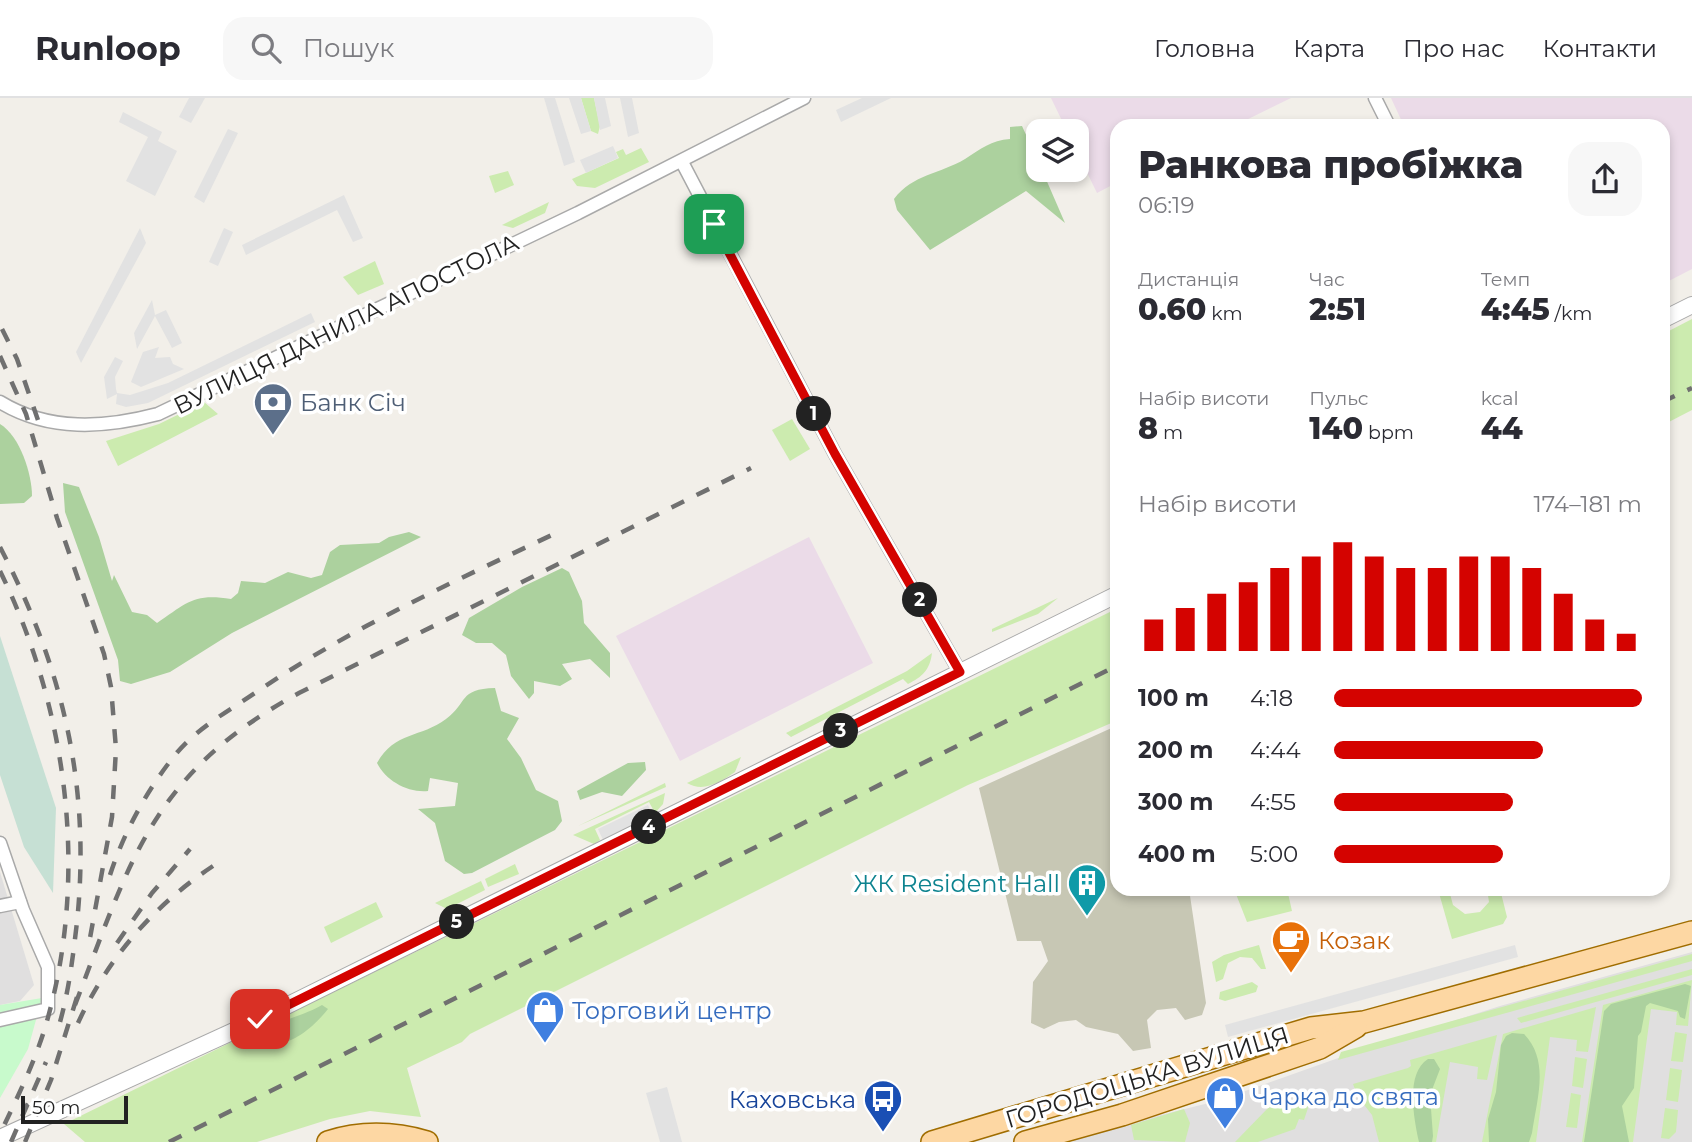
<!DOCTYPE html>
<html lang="uk">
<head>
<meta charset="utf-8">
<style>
  body { margin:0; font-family:Montserrat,sans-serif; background:#f7f7f7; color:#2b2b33; height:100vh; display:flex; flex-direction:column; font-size:26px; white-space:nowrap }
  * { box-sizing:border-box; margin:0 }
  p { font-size:23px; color:#7c7c81 }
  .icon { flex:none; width:38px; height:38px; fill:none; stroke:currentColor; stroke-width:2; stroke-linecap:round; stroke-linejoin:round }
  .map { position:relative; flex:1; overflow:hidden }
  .drawer { position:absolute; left:1110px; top:21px; width:560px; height:777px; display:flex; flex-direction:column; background:#fff; border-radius:21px; box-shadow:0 4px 10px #0003 }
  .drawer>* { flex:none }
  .buttons { position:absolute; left:1026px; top:21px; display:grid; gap:14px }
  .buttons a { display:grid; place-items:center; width:63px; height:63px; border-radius:14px; background:#fff; box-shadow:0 4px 10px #0003; font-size:35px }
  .scale { position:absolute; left:21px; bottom:18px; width:107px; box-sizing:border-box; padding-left:7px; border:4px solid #222; border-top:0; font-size:19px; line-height:24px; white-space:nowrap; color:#222; -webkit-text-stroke:5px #fff; paint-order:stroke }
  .pin { position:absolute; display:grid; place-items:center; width:60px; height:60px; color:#fff; margin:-30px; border-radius:14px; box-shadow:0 4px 10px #0006 }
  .km { position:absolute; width:35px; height:35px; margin:-18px; border-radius:50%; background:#222; color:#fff; font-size:19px; line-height:35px; text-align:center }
  .round { display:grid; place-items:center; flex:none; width:74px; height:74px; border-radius:21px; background:#f7f7f7 }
  .overview { display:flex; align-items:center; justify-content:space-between; height:119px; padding:0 28px }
  h1 { font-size:38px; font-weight:800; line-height:52px }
  .stats { display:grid; grid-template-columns:repeat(3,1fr); gap:10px; height:119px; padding:7px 28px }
  .stats div { display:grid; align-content:center }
  .stats b { font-size:30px; font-weight:800 }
  .stats small { font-size:19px; font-weight:400 }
  .stats p { font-size:19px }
  .chart { height:196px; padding:14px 28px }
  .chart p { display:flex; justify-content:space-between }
  .chart svg { width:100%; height:126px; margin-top:7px; stroke:#d40300; stroke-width:6 }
  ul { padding:0 28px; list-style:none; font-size:23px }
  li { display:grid; grid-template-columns:112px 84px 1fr; align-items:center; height:52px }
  li i { height:18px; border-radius:9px; background:#d40300 }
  header { display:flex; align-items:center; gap:42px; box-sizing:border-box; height:98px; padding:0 35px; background:#fff; border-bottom:2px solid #e1e1e2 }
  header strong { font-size:33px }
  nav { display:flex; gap:38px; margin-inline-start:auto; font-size:24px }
  .search { width:490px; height:63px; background:#f7f7f7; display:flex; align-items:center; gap:18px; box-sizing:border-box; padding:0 24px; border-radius:21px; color:#7c7c81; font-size:26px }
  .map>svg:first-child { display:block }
  .residential { fill:#e0dfdf }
  .industrial { fill:#ebdbe8 }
  .construction { fill:#c7c7b4 }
  .grass { fill:#ccebaf }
  .forest { fill:#acd19e }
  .wetland { fill:#c6e0d4 }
  .park { fill:#c8facc }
  .parking { fill:#e2e2e2 }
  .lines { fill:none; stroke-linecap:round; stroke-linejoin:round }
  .minor-casing { stroke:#a9a9a9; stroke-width:15 }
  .tertiary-casing { stroke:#a9a9a9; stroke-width:18 }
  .primary-casing { stroke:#a06d00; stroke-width:24 }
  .minor { stroke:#fff; stroke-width:12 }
  .tertiary { stroke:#fff; stroke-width:16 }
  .primary { stroke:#fdd7a3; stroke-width:21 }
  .rail { stroke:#707070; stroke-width:4.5; stroke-dasharray:14 14; stroke-linecap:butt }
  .route-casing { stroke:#fff; stroke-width:14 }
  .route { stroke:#d40300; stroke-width:9 }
  .labels { text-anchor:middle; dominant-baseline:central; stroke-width:7; stroke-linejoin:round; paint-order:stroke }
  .street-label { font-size:24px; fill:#222; stroke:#fff }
  .service-label { font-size:24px; fill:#4e5e75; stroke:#fff; text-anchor:start }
  .culture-label { font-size:24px; fill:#0d838f; stroke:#fff; text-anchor:end }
  .food-label { font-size:24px; fill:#c56008; stroke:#fff; text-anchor:start }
  .shop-label { font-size:24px; fill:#366cbe; stroke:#fff; text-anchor:start }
  .transit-label { font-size:24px; fill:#164399; stroke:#fff; text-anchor:end }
</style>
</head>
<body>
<header>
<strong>Runloop</strong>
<div class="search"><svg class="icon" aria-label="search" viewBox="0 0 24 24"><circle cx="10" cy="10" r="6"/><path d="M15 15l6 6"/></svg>Пошук</div>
<nav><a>Головна</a><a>Карта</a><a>Про нас</a><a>Контакти</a></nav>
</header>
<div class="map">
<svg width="1692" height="1044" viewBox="0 0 1692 1044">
  <rect width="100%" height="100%" fill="#f2efe9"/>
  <g class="residential">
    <polygon points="0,774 34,887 20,903 0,907"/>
    <polygon points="1692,854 1692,1044 1072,1044 1084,1036 1217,1003 1344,958 1500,908"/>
  </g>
  <g class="industrial">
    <polygon points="1051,0 1291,0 1234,28 1116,28 1116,85 1097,95 1076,52 1076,33 1067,33"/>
    <polygon points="1391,0 1692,0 1692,171 1663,186 1662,28 1404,28"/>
    <polygon points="809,439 873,565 680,663 616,538"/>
  </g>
  <polygon class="construction" points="1116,628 1116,791 1189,791 1206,905 1202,917 1185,922 1176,910 1157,912 1147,922 1151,950 1133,953 1118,936 1086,929 1076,922 1059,924 1044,931 1031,925 1033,884 1048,863 1041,843 1017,843 979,690"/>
  <g class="grass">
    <polygon points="581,0 594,0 600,28 598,36 591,33"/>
    <polygon points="641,50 649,64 595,90 577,88 572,81 619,60 616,54 623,51 626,57"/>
    <polygon points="508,73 514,87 495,95 489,78"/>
    <polygon points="549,104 545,115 513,130 502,127"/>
    <polygon points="375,163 384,186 358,197 343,179"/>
    <polygon points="1692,221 1692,312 1663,327 1663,236"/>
    <polygon points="204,304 218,316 118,368 106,343 159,326"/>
    <polygon points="792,321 810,351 790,363 772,332"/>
    <polygon points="1058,500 1038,516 992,534 992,531"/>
    <polygon points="1116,511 1116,623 968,687 470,936 462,944 407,970 421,1019 370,1013 330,1021 257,1044 85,1044 64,1026"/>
    <path d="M932 555C930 572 922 579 908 586L903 581 791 639 786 635 907 573Z"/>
    <path d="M741 659 735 674C720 684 704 695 687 685Z"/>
    <polygon points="665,685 666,689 578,728"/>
    <polygon points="665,695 663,706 655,715 649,704 595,731 600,742 594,746 573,737"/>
    <polygon points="515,766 519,776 488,789 485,781"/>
    <polygon points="481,783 485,792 447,811 435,805"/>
    <polygon points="1234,791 1287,791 1292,813 1247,824"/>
    <polygon points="1487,791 1500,791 1507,819 1503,826 1452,841 1439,795 1449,792 1453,807 1465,816 1480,814 1489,804"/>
    <polygon points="376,804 383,819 331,845 324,829"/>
    <polygon points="1259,847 1266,871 1261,871 1252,860 1240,859 1228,865 1223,881 1216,884 1212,864 1224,857"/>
    <polygon points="1692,856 1692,863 1338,962 1341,954"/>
    <polygon points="1692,871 1692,877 1521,925 1517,920"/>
    <polygon points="1692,882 1688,928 1676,927 1677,914 1651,911 1633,1044 1582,1044 1603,907"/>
    <polygon points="1252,884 1258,888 1256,894 1225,903 1219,901 1220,894"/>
    <polygon points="1596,909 1588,954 1576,953 1577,942 1550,939 1536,1044 1482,1044 1503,936"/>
    <polygon points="1675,934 1687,936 1683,964 1671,963"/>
    <polygon points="1497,937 1487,982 1477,981 1478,969 1450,964 1436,1044 1379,1044 1372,1017 1358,999 1353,986 1408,970 1411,968 1410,962"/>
    <polygon points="1575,959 1587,961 1583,990 1572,988"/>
    <polygon points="1670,970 1682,972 1678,1004 1666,1002"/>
    <polygon points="1571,995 1581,997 1577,1030 1566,1029"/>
    <polygon points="1306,999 1308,1010 1304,1022 1299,1021 1295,1031 1258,1044 1235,1044 1268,1010"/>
    <polygon points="1665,1010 1678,1012 1676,1034 1669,1041 1661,1040"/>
    <polygon points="1184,1011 1190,1025 1185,1044 1134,1042 1131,1027"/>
  </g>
  <g class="forest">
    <path d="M1022 28 1038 63V72H1042L1065 125 1026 93 930 152 897 112 894 101C913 76 940 76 965 61 981 51 991 42 1010 41V29Z"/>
    <path d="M0 326C20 338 32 376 32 398L24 405 0 406Z"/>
    <path d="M63 385 79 389 99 439 112 483 114 477 132 514 147 517 157 525C187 505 193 495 231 501L238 495 241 483 265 485 288 474 311 480 322 477 330 454 340 447 379 445 389 439 409 434 421 439 232 535 170 574 131 586 120 583 118 562 65 414Z"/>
    <polygon points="562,470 569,474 582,503 584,525 610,555 610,580 590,561 562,566 572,581 560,588 534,583 534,595 529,601 511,578 506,557 492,545 476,545 462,537 469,520 522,489"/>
    <path d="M495 590 501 613 519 620 507 641 521 660 536 692 558 703 562 723 555 732 472 775 464 776 445 763 435 725 418 711 455 708 458 685 430 680 428 693C408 695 386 683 377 665 395 633 421 640 446 621 468 605 458 591 495 590Z"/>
    <polygon points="645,664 646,672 622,698 602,694 580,702 577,693 628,665"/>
    <polygon points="1685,886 1691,888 1685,921 1680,919 1678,913 1650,905 1646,908 1641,934 1638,938 1634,990 1622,1008 1629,1044 1584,1044 1604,913 1611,906"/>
    <path d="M322 907 328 911C312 931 280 960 256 937 269 925 304 918 322 907Z"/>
    <path d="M1512 935 1524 936C1550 963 1537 1000 1532 1035L1529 1044H1489L1488 1021 1496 994 1501 947 1506 938Z"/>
    <path d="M1428 961H1434L1440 971 1430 997 1433 1038 1432 1044H1419C1414 1021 1405 975 1428 961Z"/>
  </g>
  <polygon class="wetland" points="0,538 56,710 53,795 24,749 0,677"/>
  <polygon class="park" points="42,900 28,951 0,1000 0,907"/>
  <g class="parking">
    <polygon points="189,0 205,0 191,25 179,19"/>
    <polygon points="544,0 555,0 575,64 564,68"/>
    <polygon points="569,0 581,0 591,33 581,36"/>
    <polygon points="594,0 605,0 611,28 600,32"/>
    <polygon points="620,0 632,0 639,35 628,39"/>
    <polygon points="862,0 891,0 841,24 836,12"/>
    <polygon points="123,14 162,34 158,43 177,53 155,98 126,83 148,39 119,24"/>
    <polygon points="228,31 238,35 204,105 194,99"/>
    <polygon points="613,48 618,60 586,75 580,62"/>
    <polygon points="344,97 363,140 353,144 337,112 246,157 242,147"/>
    <polygon points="140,130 146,145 81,265 76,254"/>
    <polygon points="224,130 233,134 218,168 209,164"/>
    <polygon points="152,202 155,217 166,212 182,245 172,250 155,218 137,251 134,235"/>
    <polygon points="311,215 315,224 148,305 126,309 116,306 117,296 107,301 104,279 115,259 123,263 115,279 116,291 117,295 130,297 168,285"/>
    <polygon points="159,249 155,260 170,259 173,266 184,271 141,289 131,284 143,254"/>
    <polygon points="648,707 653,718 603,742 598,731"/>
    <polygon points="1515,847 1518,859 1228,939 1225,927"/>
    <polygon points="667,989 682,1044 660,1044 646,995"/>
  </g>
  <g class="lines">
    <g class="minor-casing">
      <g id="minor">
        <polyline points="1375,0 1389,28"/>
        <polyline points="682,64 835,356 960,574"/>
        <path d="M0 304C49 334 105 330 158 316L578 115 804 0"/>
        <polyline points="0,745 23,812 48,869 48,911 0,922"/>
        <polyline points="0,808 20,804"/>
      </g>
    </g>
    <g class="tertiary-casing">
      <g id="tertiary">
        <polyline points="1662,222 1692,207"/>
        <polyline points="0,1040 260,921 1116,497"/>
      </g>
    </g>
    <g class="primary-casing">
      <g id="primary">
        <path d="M328 1044C362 1033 393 1034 427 1044"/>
        <polyline points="932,1044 1311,930 1364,924 1692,834"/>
        <polyline points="1025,1044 1122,1017 1320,950 1356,929"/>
      </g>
    </g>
    <use href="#minor" class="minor"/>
    <use href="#tertiary" class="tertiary"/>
    <use href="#primary" class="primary"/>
    <g class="rail">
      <polyline points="2,231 17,261 39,325"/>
      <polyline points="0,258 26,316 57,420 104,556 111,589 116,651 112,719 88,851"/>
      <polyline points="1662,304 1692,290"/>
      <path d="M0 449C63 570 91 688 77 824 73 858 69 892 60 924"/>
      <path d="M0 473C67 610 89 775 47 923 36 962 17 1000 0 1036"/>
      <path d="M110 777C124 734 147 692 175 657 197 630 227 614 255 595 349 531 451 485 554 436"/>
      <polyline points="117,845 152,795 190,751"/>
      <path d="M75 907C131 761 152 675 299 595L751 370"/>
      <path d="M78 925C108 860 153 808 213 768"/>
      <polyline points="11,1044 46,964"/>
      <polyline points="25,1044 51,982 77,899"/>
      <polyline points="169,1044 1116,568"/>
    </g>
  </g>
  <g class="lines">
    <g class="route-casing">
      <polyline id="route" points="260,921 960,574 835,356 714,126"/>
    </g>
    <use href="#route" class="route"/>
  </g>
  <defs>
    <g id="bank-pin" transform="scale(2.0125)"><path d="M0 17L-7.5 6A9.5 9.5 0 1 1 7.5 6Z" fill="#5c6f8a" stroke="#fff"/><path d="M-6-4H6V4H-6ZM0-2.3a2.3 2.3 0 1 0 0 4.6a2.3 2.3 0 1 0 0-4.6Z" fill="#fff"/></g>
    <g id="building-pin" transform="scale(2.0125)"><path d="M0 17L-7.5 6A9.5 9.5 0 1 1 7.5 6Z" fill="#0f9aa8" stroke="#fff"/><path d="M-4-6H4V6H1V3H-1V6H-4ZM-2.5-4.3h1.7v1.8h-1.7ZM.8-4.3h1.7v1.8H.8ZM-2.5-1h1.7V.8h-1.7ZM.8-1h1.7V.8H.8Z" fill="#fff"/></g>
    <g id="cafe-pin" transform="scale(2.0125)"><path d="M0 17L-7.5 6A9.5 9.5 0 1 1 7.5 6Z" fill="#e8710a" stroke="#fff"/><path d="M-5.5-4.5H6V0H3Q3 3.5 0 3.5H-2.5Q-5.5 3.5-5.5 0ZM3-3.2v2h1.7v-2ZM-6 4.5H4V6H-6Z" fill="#fff"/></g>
    <g id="shop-pin" transform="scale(2.0125)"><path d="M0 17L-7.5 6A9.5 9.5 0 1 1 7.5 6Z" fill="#3f7fe0" stroke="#fff"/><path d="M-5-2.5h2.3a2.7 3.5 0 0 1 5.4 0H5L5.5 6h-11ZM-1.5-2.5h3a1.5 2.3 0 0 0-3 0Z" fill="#fff"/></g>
    <g id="bus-pin" transform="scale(2.0125)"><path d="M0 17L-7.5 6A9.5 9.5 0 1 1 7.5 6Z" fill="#1a4fb4" stroke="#fff"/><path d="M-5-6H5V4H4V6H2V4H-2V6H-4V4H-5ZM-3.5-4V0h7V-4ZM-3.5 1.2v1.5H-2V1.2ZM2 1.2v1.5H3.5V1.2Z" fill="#fff"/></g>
  </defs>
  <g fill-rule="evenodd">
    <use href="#bank-pin" x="273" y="304"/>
    <use href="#building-pin" x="1087" y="785"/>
    <use href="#cafe-pin" x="1291" y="842"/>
    <use href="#shop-pin" x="545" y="912"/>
    <use href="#shop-pin" x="1225" y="998"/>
    <use href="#bus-pin" x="883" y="1001"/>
  </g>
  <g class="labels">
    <g class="street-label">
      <text transform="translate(346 226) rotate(-26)">ВУЛИЦЯ ДАНИЛА АПОСТОЛА</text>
      <text transform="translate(1147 979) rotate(-17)">ГОРОДОЦЬКА ВУЛИЦЯ</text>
    </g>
    <g class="service-label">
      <text x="300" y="304">Банк Січ</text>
    </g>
    <g class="culture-label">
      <text x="1060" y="785">ЖК Resident Hall</text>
    </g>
    <g class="food-label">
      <text x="1318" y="842">Козак</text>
    </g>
    <g class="shop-label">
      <text x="572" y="912">Торговий центр</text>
      <text x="1252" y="998">Чарка до свята</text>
    </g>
    <g class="transit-label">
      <text x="856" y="1001">Каховська</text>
    </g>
  </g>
</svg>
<div class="buttons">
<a><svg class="icon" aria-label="layers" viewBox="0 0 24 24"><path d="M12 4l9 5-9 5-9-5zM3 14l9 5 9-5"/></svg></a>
</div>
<div class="scale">50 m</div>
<div class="pin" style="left:714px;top:126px;background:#1e9e55"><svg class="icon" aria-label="arrive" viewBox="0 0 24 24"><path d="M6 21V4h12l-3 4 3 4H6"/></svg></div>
<div class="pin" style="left:260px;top:921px;background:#d93025"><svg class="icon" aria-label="check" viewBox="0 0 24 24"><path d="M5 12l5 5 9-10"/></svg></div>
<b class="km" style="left:814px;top:316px">1</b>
<b class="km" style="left:920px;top:502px">2</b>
<b class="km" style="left:841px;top:633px">3</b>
<b class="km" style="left:649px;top:729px">4</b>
<b class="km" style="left:457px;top:824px">5</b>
<section class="drawer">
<div class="overview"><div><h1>Ранкова пробіжка</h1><p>06:19</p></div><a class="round"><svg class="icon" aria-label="share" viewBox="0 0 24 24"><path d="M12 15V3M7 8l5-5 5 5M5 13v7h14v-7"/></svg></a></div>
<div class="stats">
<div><p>Дистанція</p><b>0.60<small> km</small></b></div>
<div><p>Час</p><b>2:51</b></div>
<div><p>Темп</p><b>4:45<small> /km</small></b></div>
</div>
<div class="stats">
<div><p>Набір висоти</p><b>8<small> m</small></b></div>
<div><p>Пульс</p><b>140<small> bpm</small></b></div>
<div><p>kcal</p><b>44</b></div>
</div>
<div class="chart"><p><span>Набір висоти</span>174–181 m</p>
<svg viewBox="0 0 160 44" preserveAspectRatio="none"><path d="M5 44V33M15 44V29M25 44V24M35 44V20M45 44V15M55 44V11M65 44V6M75 44V11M85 44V15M95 44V15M105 44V11M115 44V11M125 44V15M135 44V24M145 44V33M155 44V38"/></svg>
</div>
<ul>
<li><b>100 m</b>4:18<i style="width:100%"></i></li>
<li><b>200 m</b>4:44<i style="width:68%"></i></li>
<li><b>300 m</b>4:55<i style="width:58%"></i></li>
<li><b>400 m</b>5:00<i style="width:55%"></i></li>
</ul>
</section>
</div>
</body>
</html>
